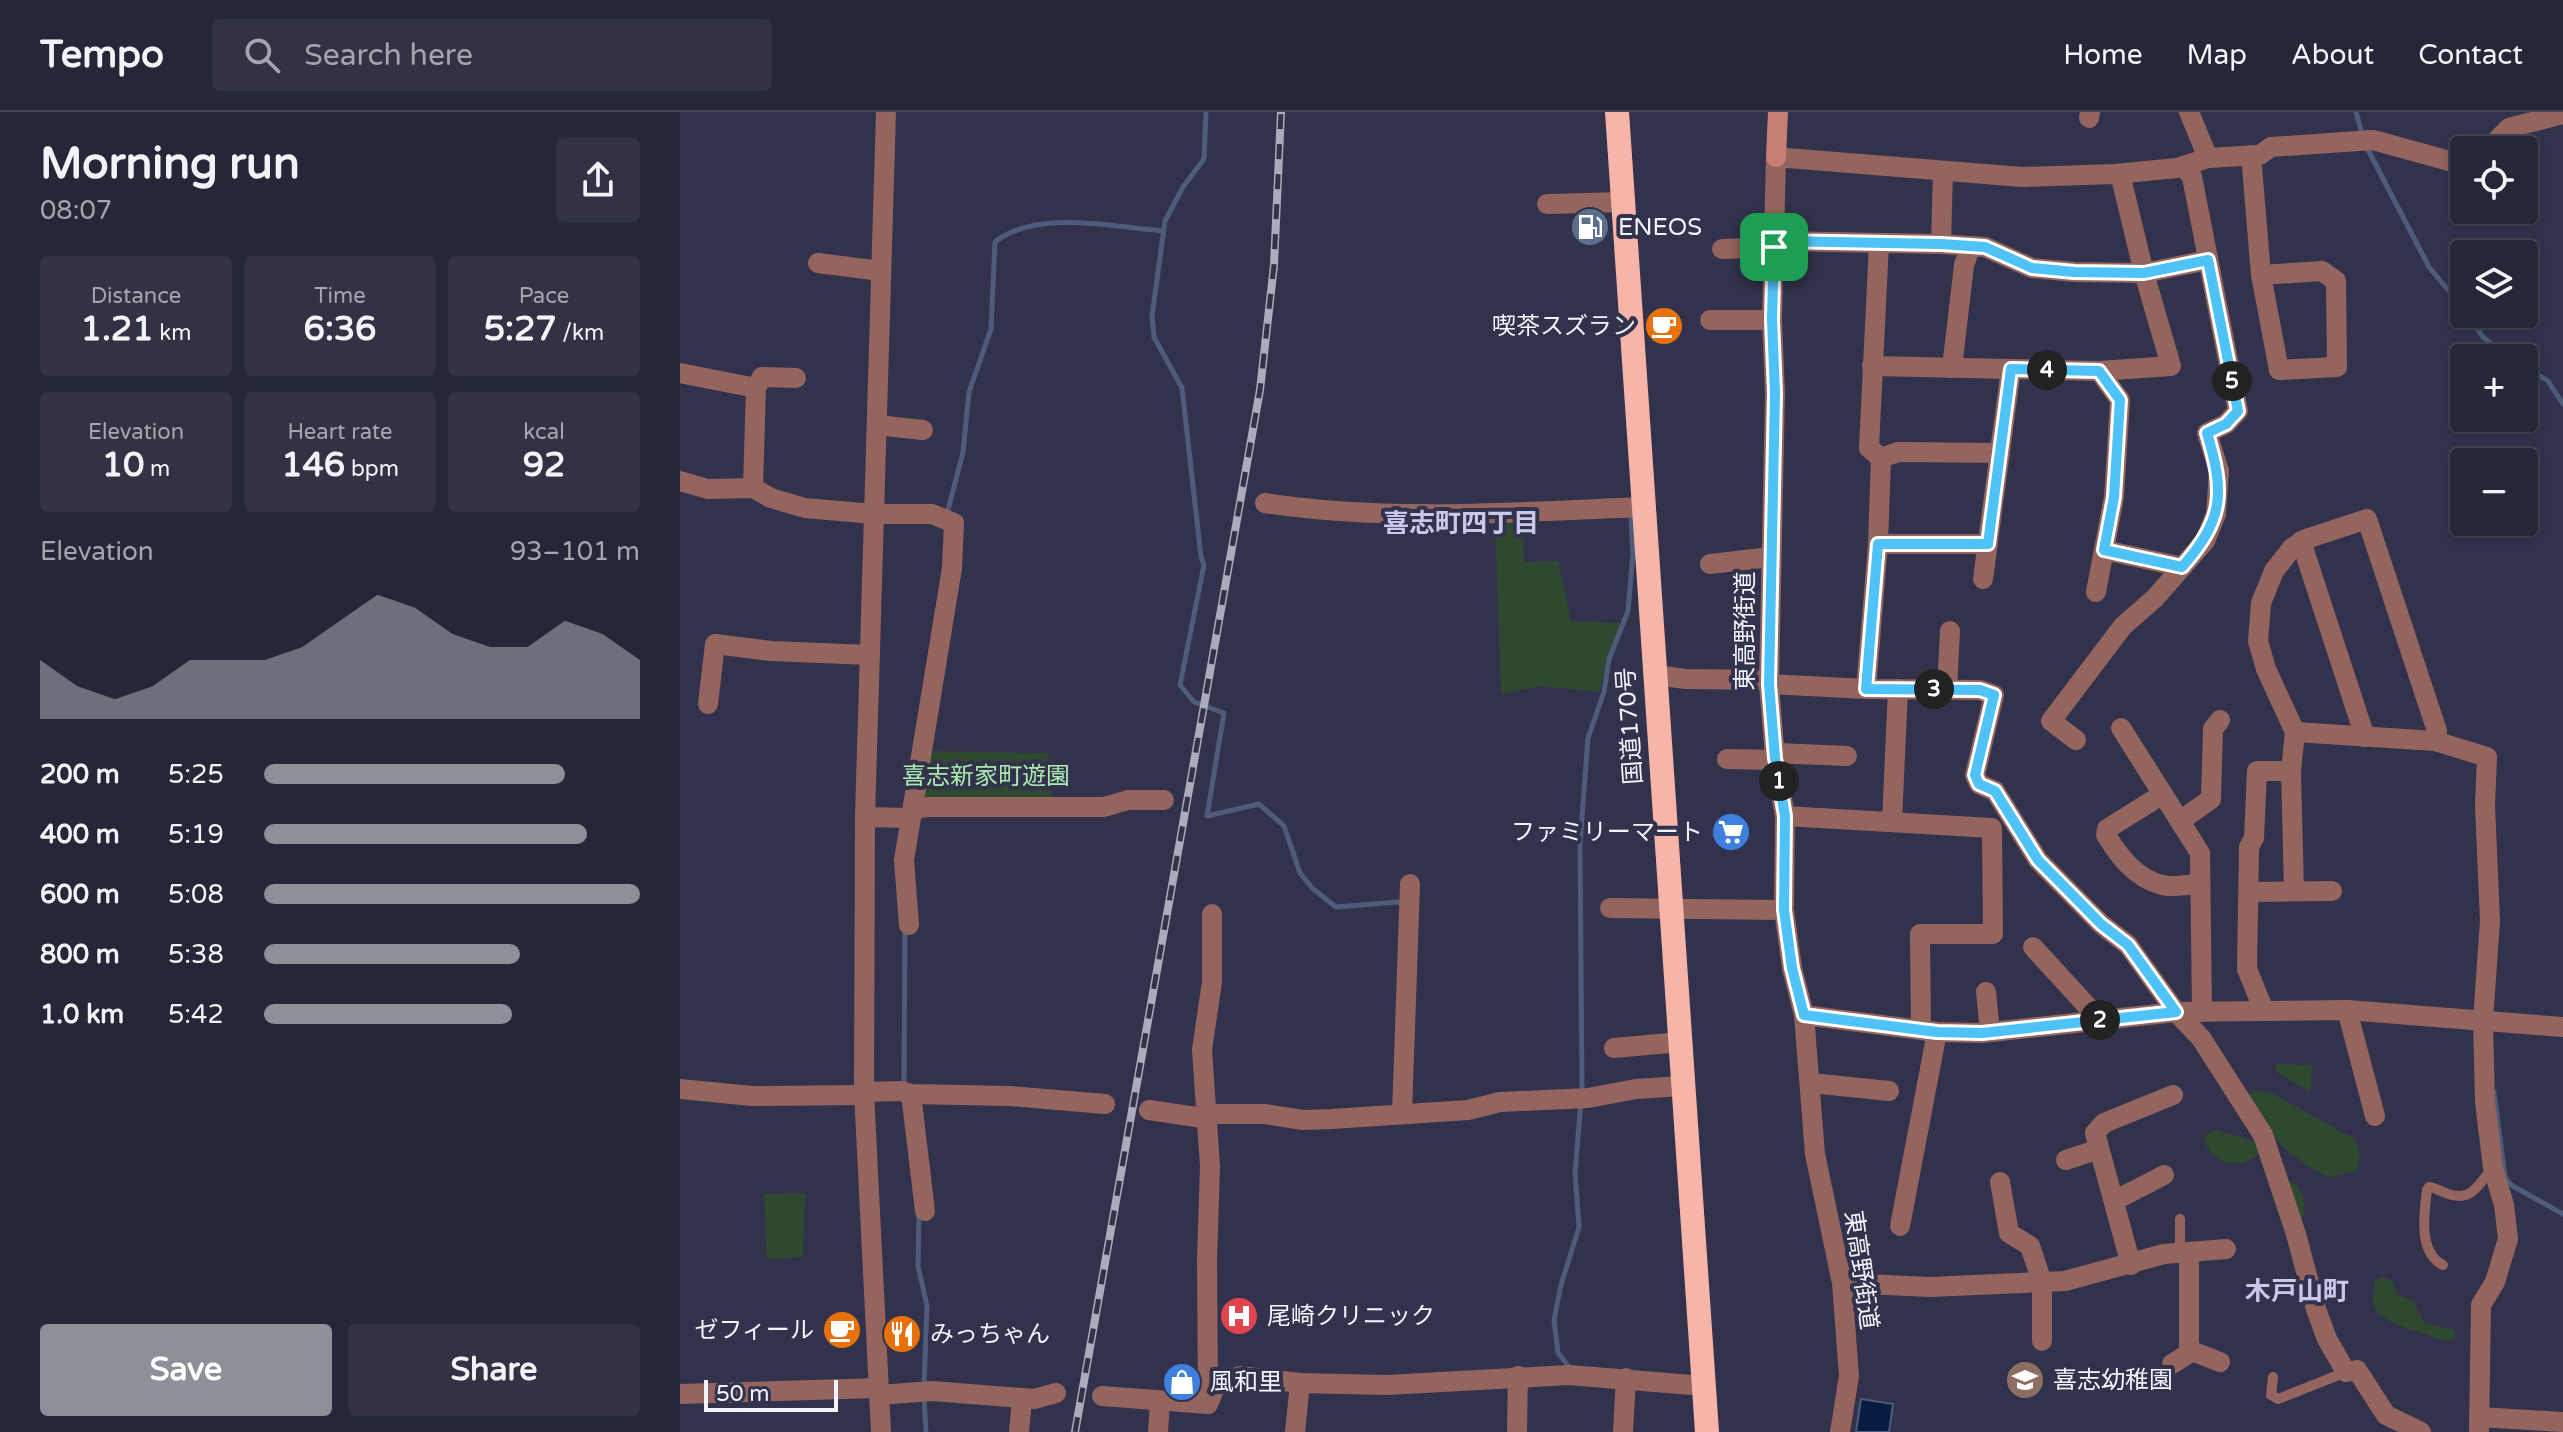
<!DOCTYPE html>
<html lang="en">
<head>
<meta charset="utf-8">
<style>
  body { margin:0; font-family:"Varela Round","Noto Sans JP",sans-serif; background:#323244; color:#f1f3f6; height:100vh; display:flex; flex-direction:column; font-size:30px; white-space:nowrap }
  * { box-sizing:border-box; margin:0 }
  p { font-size:26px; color:#a4a5ae }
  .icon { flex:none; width:44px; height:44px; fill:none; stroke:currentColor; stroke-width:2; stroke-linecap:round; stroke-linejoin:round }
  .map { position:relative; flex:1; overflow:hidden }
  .details { display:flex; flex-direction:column; background:#262639; width:680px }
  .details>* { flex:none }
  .buttons { position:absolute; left:1770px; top:24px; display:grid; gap:16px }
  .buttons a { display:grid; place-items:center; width:88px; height:88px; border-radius:8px; background:#262639; box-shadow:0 4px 12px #0003,0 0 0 2px #424353; font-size:40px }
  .scale { position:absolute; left:24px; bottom:20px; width:134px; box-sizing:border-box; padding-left:8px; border:4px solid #f3f3fe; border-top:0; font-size:22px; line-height:28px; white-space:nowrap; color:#f3f3fe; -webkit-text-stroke:6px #33324c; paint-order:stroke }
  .pin { position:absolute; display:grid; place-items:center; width:68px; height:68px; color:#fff; margin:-34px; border-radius:16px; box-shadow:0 4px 12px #0006 }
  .km { position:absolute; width:40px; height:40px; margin:-20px; border-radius:50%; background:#222; color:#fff; font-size:22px; line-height:40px; text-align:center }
  .round { display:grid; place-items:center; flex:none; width:84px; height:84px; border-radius:8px; background:#323244 }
  .overview { display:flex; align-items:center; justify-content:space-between; height:136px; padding:0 40px }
  h1 { font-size:44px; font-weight:700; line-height:60px }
  .figures { display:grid; grid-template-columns:repeat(3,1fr); gap:12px; height:136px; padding:8px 40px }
  .figures div { display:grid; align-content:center; border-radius:8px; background:#323244; text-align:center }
  .figures b { font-size:34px; font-weight:700 }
  .figures small { font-size:22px; font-weight:400 }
  .figures p { font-size:22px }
  .chart { height:224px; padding:16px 40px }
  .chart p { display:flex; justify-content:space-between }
  .chart svg { width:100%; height:144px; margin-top:8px; fill:#8c9099; opacity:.7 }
  .primary-button { display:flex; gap:16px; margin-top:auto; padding:16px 40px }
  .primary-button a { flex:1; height:92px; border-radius:8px; background:#8c9099; color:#fff; font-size:32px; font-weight:700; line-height:92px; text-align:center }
  .primary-button a+a { background:#323244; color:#f1f3f6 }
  ul { padding:0 40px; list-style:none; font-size:26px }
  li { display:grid; grid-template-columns:128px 96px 1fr; align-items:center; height:60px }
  li i { height:20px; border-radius:10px; background:#8c9099 }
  header { display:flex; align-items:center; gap:48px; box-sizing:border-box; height:112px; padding:0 40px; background:#262639; border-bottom:2px solid #424353 }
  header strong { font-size:38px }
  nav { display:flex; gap:44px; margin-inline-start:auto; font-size:28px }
  .search { width:560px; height:72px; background:#323244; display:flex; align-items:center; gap:20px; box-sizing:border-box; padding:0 28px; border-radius:8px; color:#a4a5ae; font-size:30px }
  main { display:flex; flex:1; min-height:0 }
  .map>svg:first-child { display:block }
  .green { fill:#2f4830 }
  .water { fill:#071c41; stroke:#4e5c7a; stroke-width:2 }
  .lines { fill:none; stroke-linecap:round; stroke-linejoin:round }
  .stream { stroke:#4e5c7a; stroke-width:5 }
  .lane { stroke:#93655e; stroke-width:10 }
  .street { stroke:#93655e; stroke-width:20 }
  .secondary { stroke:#c77f73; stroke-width:20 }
  .highway { stroke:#f7b4a8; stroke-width:24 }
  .rail-casing { stroke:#ababbb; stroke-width:8 }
  .rail { stroke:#33324c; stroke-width:5; stroke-dasharray:15; stroke-linecap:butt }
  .route-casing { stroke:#fff; stroke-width:16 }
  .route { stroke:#4fc3f7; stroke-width:10 }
  .labels { text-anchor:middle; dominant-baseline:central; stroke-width:8; stroke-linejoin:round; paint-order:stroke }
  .poi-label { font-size:24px; fill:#f3f3fe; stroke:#33324c; text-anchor:start }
  .street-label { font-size:24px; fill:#f3f3fe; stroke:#33324c }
  .park-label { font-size:24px; fill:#acebae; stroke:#33324c }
  .neighbourhood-label { font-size:26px; font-weight:bold; fill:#c9c8ea; stroke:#33324c }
</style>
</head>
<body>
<header>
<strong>Tempo</strong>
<div class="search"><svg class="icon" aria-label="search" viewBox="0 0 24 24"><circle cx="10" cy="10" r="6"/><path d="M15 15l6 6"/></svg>Search here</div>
<nav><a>Home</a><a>Map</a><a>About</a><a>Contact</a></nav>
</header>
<main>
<section class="details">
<div class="overview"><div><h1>Morning run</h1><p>08:07</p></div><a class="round"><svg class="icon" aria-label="share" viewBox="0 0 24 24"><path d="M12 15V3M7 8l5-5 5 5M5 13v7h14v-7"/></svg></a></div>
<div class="figures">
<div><p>Distance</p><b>1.21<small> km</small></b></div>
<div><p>Time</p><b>6:36</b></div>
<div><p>Pace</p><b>5:27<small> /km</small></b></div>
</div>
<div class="figures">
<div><p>Elevation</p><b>10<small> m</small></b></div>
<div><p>Heart rate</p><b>146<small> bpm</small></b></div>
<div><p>kcal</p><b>92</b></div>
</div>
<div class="chart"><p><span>Elevation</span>93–101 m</p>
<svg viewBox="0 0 160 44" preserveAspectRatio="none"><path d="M0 44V26L10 34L20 38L30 34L40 26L50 26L60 26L70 22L80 14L90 6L100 10L110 18L120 22L130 22L140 14L150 18L160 26V44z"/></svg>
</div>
<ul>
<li><b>200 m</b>5:25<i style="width:80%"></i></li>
<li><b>400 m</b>5:19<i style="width:86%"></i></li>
<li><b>600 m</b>5:08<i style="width:100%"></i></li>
<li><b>800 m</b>5:38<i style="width:68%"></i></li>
<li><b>1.0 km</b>5:42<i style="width:66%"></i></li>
</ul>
<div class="primary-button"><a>Save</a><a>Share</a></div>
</section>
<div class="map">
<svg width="1883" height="1320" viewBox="0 0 1883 1320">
  <rect width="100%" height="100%" fill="#33324c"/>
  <g class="green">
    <polygon points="815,410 843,411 844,450 878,449 891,509 941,511 927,546 920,580 859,574 821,583"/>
    <polygon points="244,639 368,641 372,689 239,687"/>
    <polygon points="1596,952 1632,953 1631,980 1596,960"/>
    <path d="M1574 978 1591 981 1675 1027 1680 1043 1676 1059 1649 1065C1604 1043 1593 1026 1566 987Z"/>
    <path d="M1535 1017 1575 1030 1579 1038 1577 1043C1557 1059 1533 1052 1524 1028L1527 1022Z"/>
    <path d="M1602 1070 1615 1071C1623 1080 1626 1091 1624 1103L1621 1106Z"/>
    <polygon points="125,1081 123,1145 87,1147 84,1082"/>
    <path d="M1702 1165 1713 1169C1715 1182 1719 1184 1732 1188L1745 1211 1774 1218 1776 1222 1771 1228 1764 1229C1747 1221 1701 1213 1694 1195 1691 1188 1694 1177 1695 1169Z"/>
  </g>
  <polygon class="water" points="1181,1287 1213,1292 1209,1320 1176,1320"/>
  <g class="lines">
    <g class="stream">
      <polyline points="526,0 524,47 503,75 485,109 472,204 474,225 502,276 521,445 524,453 500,573 514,590 544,601 527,704 579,692 604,714 620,761 632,776 656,795 718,790 725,794"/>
      <polyline points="1676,0 1682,22"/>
      <polyline points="1686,34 1749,155 1784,197"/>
      <polyline points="1787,202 1803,225 1829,246"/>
      <polyline points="1844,254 1868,269 1883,292"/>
      <path d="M267 402 283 340 289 280 311 217 315 130C356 97 434 115 484 119"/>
      <polyline points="224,973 225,815"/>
      <polyline points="902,980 900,732 908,626 924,580 929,547 948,499 953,442 951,407"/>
      <polyline points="1814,980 1825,1065 1831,1073 1883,1102"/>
      <polyline points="239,1102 238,1154 247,1194 244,1275"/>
      <polyline points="890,1256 878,1241 874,1208 881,1173 899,1115 895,1060 901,990"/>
      <polyline points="244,1285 246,1320"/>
    </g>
    <g class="lane">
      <polyline points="1500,1141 1500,1107"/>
      <path d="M1763 1153C1738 1141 1744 1101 1747 1078L1749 1075C1757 1076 1761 1080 1768 1082 1793 1090 1798 1072 1812 1057"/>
      <polyline points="1593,1265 1591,1283 1598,1287 1666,1260"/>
    </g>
    <g class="street">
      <polyline points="1509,0 1528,46"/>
      <polyline points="1409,6 1410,0"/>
      <polyline points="1807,38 1829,16 1883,2"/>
      <polyline points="1571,43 1581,163 1599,258 1657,255 1656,169 1642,159 1581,163"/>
      <polyline points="867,92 943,90"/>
      <polyline points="1094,129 1261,132 1305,135 1352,156 1394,160 1464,161 1528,148"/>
      <polyline points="1199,131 1189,336 1201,346"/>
      <polyline points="1261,132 1263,59"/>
      <polyline points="1042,137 1094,135"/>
      <polyline points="138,151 201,159"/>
      <polyline points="1030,208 1092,208"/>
      <polyline points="1192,254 1419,259 1491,254 1464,161 1440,62"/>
      <polyline points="1272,256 1284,153 1291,134"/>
      <polyline points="0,261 76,276"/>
      <polyline points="197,313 243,318"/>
      <polyline points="1201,346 1218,340 1320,341"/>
      <polyline points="0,369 28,377 73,376 91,386 125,396 194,402 252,402 274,411 272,456 224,748 229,813"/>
      <polyline points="73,376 76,276 82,265 116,266"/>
      <path d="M585 391C709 410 837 400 962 395"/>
      <polyline points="1621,429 1685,625"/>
      <polyline points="1198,432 1308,432"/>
      <polyline points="1424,438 1502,455"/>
      <polyline points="1030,452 1091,445"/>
      <polyline points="1303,467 1331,257"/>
      <polyline points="1416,480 1434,385 1440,288 1419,259"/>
      <polyline points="975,563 1006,567 1089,568"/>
      <polyline points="1089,572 1186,577 1300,578 1314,583 1295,663 1299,672 1315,679 1358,748 1421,812 1448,833 1496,900 1521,926 1583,1023 1616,1122 1636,1197 1647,1227 1666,1260 1677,1258 1706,1303 1741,1320"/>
      <polyline points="1186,577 1198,432 1201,346"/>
      <polyline points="1267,577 1270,519"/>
      <polyline points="28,592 35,532 91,539 190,543"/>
      <polyline points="1441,616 1520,741 1522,900"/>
      <polyline points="1615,620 1755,629 1807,645 1805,693 1810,809 1803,909 1805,990 1813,1056 1824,1093 1828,1127 1815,1170 1801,1193 1799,1320"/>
      <polyline points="1396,628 1371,609 1443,514 1475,486 1525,429 1536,402 1539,359 1527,321 1546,312 1558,299 1512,65 1504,54"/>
      <polyline points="1095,641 1167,644"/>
      <polyline points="1047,647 1095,648"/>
      <path d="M1483 682 1427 717 1426 723C1439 744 1455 766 1482 773 1493 776 1509 772 1520 772"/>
      <polyline points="1105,704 1312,716 1313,822 1240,822 1241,917"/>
      <polyline points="185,705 228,706 238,696 250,695 424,695 448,688 484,688"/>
      <polyline points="1500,709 1531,687 1533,617 1540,608"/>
      <polyline points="1212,710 1218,577"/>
      <polyline points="1614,779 1611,659 1615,620 1586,557 1578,529 1581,491 1594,459 1612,436 1626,427 1687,407 1757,619 1755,629"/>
      <polyline points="1569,780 1652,779"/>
      <polyline points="930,796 1104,798"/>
      <polyline points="1353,835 1420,908"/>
      <polyline points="1306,880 1310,920"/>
      <polyline points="1667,898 1695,1004"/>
      <polyline points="1584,899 1567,857 1569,735 1574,726 1577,659 1611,659"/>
      <polyline points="1124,903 1257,920 1302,921 1496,900 1667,898 1883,915"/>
      <polyline points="934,936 1000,930"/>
      <polyline points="1131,971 1209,979"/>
      <polyline points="0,977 72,984 184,983"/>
      <polyline points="184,980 220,979 231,982 329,984 425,992"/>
      <polyline points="231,982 245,1099"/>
      <polyline points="469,998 523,1006 532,1002 585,1002 623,1008 652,1007 788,998 820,990 908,986 956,977 1003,974"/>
      <polyline points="722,1002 730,772"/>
      <polyline points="1386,1048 1419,1037"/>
      <polyline points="1320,1070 1329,1121 1350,1134 1362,1170 1362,1229"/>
      <polyline points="1434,1089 1484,1063"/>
      <polyline points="1220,1114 1257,920"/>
      <polyline points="1509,1140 1509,1238 1540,1250"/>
      <polyline points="1451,1153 1415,1021 1424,1011 1493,983"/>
      <polyline points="1162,1171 1250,1175 1385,1169 1484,1142 1546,1137"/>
      <polyline points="1492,1252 1508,1242 1509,1238"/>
      <polyline points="0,1282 199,1276"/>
      <polyline points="199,1283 252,1279 354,1287 376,1281"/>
      <polyline points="422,1284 528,1292 537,1271 560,1264 620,1271 707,1273 889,1263 1024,1274"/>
      <polyline points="528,1285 527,1148 530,1054 522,938 532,870 532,802"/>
      <polyline points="1799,1305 1883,1310"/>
      <polyline points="201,1320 184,980 185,705 206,0"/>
      <polyline points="339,1320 342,1287"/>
      <polyline points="478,1320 480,1290"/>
      <polyline points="615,1320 620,1271"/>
      <polyline points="837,1320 838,1264"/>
      <polyline points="943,1320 946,1266"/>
      <polyline points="1160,1320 1169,1264 1162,1171 1135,1042 1124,903 1112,856 1104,798 1105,704 1095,646 1089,572 1095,281 1092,208 1096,45 1342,65 1435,62 1497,56 1528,46 1580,43 1591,35 1693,28 1773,50 1784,49"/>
    </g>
    <polyline class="secondary" points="1096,45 1098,0"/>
    <polyline class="highway" points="937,0 1027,1320"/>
    <g class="rail-casing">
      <polyline id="rail" points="395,1320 580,278 594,153 601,0"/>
    </g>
    <use href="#rail" class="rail"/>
  </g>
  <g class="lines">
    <g class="route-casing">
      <path id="route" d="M1094 129 1261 132 1305 135 1352 156 1394 160 1464 161 1528 148 1558 299 1546 312 1527 321C1545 381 1544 407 1502 455L1424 438 1434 385 1440 288 1419 259 1331 257 1308 432H1198L1186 577 1300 578 1314 583 1295 663 1299 672 1315 679 1358 748 1421 812 1448 833 1496 900 1302 921 1257 920 1124 903 1112 856 1104 798 1105 704 1095 646 1089 572 1095 281 1092 208Z"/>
    </g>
    <use href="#route" class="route"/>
  </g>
  <defs>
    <g id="fuel-disc" transform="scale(2)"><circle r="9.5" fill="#5c6f8a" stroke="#33324c"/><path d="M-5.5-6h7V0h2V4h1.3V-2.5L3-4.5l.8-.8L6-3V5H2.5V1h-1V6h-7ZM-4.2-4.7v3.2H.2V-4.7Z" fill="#fff"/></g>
    <g id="cafe-disc" transform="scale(2)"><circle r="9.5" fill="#e8710a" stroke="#33324c"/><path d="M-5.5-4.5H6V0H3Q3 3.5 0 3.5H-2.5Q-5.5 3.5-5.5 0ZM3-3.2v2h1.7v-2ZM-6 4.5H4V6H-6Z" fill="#fff"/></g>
    <g id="supermarket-disc" transform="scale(2)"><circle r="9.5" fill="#3f7fe0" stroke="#33324c"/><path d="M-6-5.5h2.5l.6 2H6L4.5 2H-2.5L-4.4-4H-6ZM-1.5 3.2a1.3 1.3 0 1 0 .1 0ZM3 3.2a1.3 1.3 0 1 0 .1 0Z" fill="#fff"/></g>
    <g id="hospital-disc" transform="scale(2)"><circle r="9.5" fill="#e0444e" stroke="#33324c"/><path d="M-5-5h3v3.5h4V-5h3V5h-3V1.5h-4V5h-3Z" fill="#fff"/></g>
    <g id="restaurant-disc" transform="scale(2)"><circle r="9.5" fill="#e8710a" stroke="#33324c"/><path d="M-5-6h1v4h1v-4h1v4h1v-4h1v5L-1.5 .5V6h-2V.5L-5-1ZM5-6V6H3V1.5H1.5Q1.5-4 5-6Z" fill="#fff"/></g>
    <g id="school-disc" transform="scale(2)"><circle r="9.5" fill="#8d6e63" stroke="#33324c"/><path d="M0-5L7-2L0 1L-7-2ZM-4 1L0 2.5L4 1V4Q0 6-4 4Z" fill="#fff"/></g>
    <g id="shop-disc" transform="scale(2)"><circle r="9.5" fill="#3f7fe0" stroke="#33324c"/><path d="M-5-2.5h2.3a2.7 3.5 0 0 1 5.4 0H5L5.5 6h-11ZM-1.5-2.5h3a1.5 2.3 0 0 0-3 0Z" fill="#fff"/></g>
  </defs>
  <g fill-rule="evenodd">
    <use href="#fuel-disc" x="910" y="115"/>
    <use href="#cafe-disc" x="984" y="214"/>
    <use href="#supermarket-disc" x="1051" y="720"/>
    <use href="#hospital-disc" x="559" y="1204"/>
    <use href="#cafe-disc" x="162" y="1218"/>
    <use href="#restaurant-disc" x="222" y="1222"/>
    <use href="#school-disc" x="1345" y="1268"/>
    <use href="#shop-disc" x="502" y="1270"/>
  </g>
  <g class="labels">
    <g class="poi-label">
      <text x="938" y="115">ENEOS</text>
      <text x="956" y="214" text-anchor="end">喫茶スズラン</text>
      <text x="1023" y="720" text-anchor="end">ファミリーマート</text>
      <text x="587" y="1204">尾崎クリニック</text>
      <text x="134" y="1218" text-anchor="end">ゼフィール</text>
      <text x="250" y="1222">みっちゃん</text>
      <text x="1373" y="1268">喜志幼稚園</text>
      <text x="530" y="1270">風和里</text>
    </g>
    <g class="street-label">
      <text transform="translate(1065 519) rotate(-90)">東高野街道</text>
      <text transform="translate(950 614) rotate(-94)">国道170号</text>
      <text transform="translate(1181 1158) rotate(82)">東高野街道</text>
    </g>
    <g class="park-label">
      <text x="306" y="664">喜志新家町遊園</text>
    </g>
    <g class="neighbourhood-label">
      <text x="781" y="411">喜志町四丁目</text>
      <text x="1617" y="1179">木戸山町</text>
    </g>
  </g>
</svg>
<div class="buttons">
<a><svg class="icon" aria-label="locate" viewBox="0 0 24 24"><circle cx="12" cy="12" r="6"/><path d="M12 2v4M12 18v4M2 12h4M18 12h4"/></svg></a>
<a><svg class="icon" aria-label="layers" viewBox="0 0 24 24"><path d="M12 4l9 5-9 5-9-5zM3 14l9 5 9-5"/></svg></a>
<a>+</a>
<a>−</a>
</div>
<div class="scale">50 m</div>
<div class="pin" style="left:1094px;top:135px;background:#1e9e55"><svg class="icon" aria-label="arrive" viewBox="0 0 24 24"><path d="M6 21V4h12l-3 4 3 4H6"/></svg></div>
<b class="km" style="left:1099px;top:669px">1</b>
<b class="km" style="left:1420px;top:908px">2</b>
<b class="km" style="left:1254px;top:577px">3</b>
<b class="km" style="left:1367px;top:258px">4</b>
<b class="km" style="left:1552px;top:269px">5</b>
</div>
</main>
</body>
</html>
